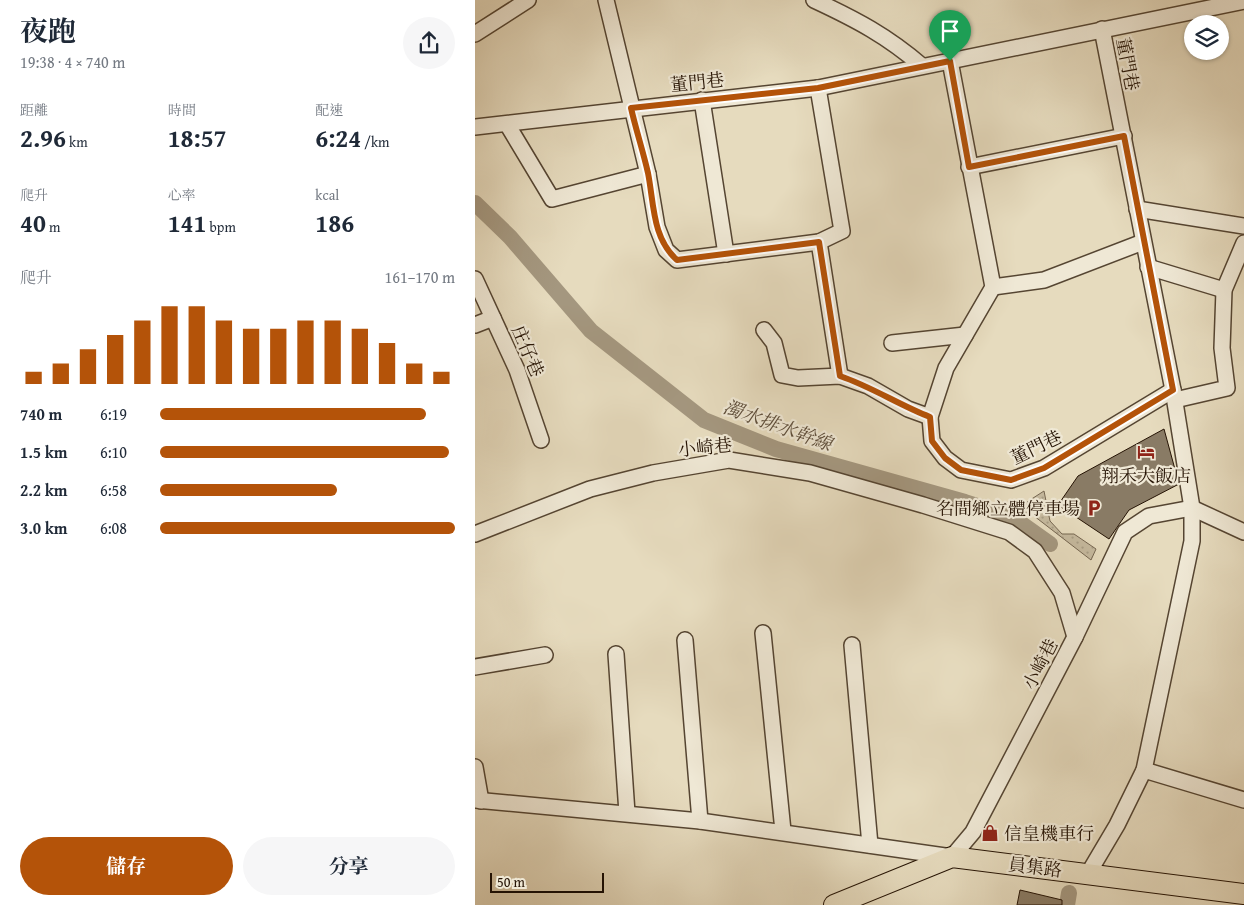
<!DOCTYPE html>
<html lang="zh-TW">
<head>
<meta charset="utf-8">
<style>
  body { margin:0; font-family:"Gentium Book Plus","Noto Serif TC",serif; background:#f6f6f7; color:#1f2937; height:100vh; display:flex; flex-direction:column; font-size:19px; white-space:nowrap }
  * { box-sizing:border-box; margin:0 }
  p { font-size:16px; color:#747a83 }
  .icon { flex:none; width:28px; height:28px; fill:none; stroke:currentColor; stroke-width:2; stroke-linecap:round; stroke-linejoin:round }
  .map { position:relative; flex:1; overflow:hidden }
  .panel { display:flex; flex-direction:column; background:#fff; width:475px }
  .panel>* { flex:none }
  .controls { position:absolute; left:709px; top:15px; display:grid; gap:10px }
  .controls a { display:grid; place-items:center; width:45px; height:45px; border-radius:50%; background:#fff; box-shadow:0 1px 4px #0004; font-size:25px }
  .scale { position:absolute; left:15px; bottom:12px; width:114px; box-sizing:border-box; padding-left:5px; border:2px solid #251304; border-top:0; font-size:14px; line-height:18px; white-space:nowrap; color:#251304; -webkit-text-stroke:4px #efe8d5; paint-order:stroke }
  .pin { position:absolute; display:grid; place-items:center; width:42px; height:42px; color:#fff; margin:-51px -21px; border-radius:50% 50% 50% 0; rotate:-45deg; box-shadow:0 0 5px #0007 }
  .pin .icon { rotate:45deg }
  .round { display:grid; place-items:center; flex:none; width:52px; height:52px; border-radius:26px; background:#f6f6f7 }
  .head { display:flex; align-items:center; justify-content:space-between; height:85px; padding:0 20px }
  h1 { font-size:28px; font-weight:700; line-height:38px }
  .metrics { display:grid; grid-template-columns:repeat(3,1fr); gap:8px; height:85px; padding:5px 20px }
  .metrics div { display:grid; align-content:center }
  .metrics b { font-size:25px; font-weight:700 }
  .metrics small { font-size:14px; font-weight:400 }
  .metrics p { font-size:14px }
  .chart { height:140px; padding:10px 20px }
  .chart p { display:flex; justify-content:space-between }
  .chart svg { width:100%; height:90px; margin-top:5px; stroke:#b45309; stroke-width:6 }
  .cta { display:flex; gap:10px; margin-top:auto; padding:10px 20px }
  .cta a { flex:1; height:58px; border-radius:30px; background:#b45309; color:#fff; font-size:20px; font-weight:700; line-height:58px; text-align:center }
  .cta a+a { background:#f6f6f7; color:#1f2937 }
  ul { padding:0 20px; list-style:none; font-size:16px }
  li { display:grid; grid-template-columns:80px 60px 1fr; align-items:center; height:38px }
  li i { height:12px; border-radius:6px; background:#b45309 }
  main { display:flex; flex:1; min-height:0 }
  .map>svg:first-child { display:block }
  .park { fill:url(#park-dots); stroke:#756651 }
  .lines { fill:none; stroke-linecap:round; stroke-linejoin:round }
  .canal { stroke:#a4977f; stroke-width:16 }
  .building { fill:#897b65; stroke:#251304 }
  .minor-casing { stroke:#554532; stroke-width:18 }
  .major-casing { stroke:#251304; stroke-width:22 }
  .minor { stroke:#efe8d5; stroke-width:15 }
  .major { stroke:#e6dbbe; stroke-width:20 }
  .route-casing { stroke:#fff; stroke-width:10 }
  .route { stroke:#b45309; stroke-width:6 }
  .labels { text-anchor:middle; dominant-baseline:central; stroke-width:4.5; stroke-linejoin:round; paint-order:stroke }
  .street-label { font-size:18px; fill:#251304; stroke:#efe8d5 }
  .poi-label { font-size:18px; fill:#251304; stroke:#efe8d5 }
  .water-label { font-size:19px; font-style:italic; fill:#5e4e3b; stroke:#efe8d5 }
</style>
</head>
<body>
<main>
<section class="panel">
<div class="head"><div><h1>夜跑</h1><p>19:38 · 4 × 740 m</p></div><a class="round"><svg class="icon" aria-label="share" viewBox="0 0 24 24"><path d="M12 15V3M7 8l5-5 5 5M5 13v7h14v-7"/></svg></a></div>
<div class="metrics">
<div><p>距離</p><b>2.96<small> km</small></b></div>
<div><p>時間</p><b>18:57</b></div>
<div><p>配速</p><b>6:24<small> /km</small></b></div>
</div>
<div class="metrics">
<div><p>爬升</p><b>40<small> m</small></b></div>
<div><p>心率</p><b>141<small> bpm</small></b></div>
<div><p>kcal</p><b>186</b></div>
</div>
<div class="chart"><p><span>爬升</span>161–170 m</p>
<svg viewBox="0 0 160 44" preserveAspectRatio="none"><path d="M5 44V38M15 44V34M25 44V27M35 44V20M45 44V13M55 44V6M65 44V6M75 44V13M85 44V17M95 44V17M105 44V13M115 44V13M125 44V17M135 44V24M145 44V34M155 44V38"/></svg>
</div>
<ul>
<li><b>740 m</b>6:19<i style="width:90%"></i></li>
<li><b>1.5 km</b>6:10<i style="width:98%"></i></li>
<li><b>2.2 km</b>6:58<i style="width:60%"></i></li>
<li><b>3.0 km</b>6:08<i style="width:100%"></i></li>
</ul>
<div class="cta"><a>儲存</a><a>分享</a></div>
</section>
<div class="map">
<svg width="769" height="905" viewBox="0 0 769 905">
  <defs>
    <pattern id="park-dots" width="8" height="8" patternUnits="userSpaceOnUse" patternTransform="scale(1.25)"><rect width="8" height="8" fill="#c5b99e"/><path d="M2 2h.1M6 6h.1" fill="none" stroke="#a99e86" stroke-width="1.8" stroke-linecap="round"/></pattern>
  </defs>
  <rect width="100%" height="100%" fill="#e6dbbe"/>
  <filter id="stains"><feTurbulence type="fractalNoise" baseFrequency=".004" numOctaves="4"/><feColorMatrix values="0 0 0 0 .2 0 0 0 0 .09 0 0 0 0 .02 0 0 0 .5 -.17"/></filter>
  <radialGradient id="worn" r=".72"><stop offset=".6" stop-color="#630" stop-opacity="0"/><stop offset="1" stop-color="#630" stop-opacity=".3"/></radialGradient>
  <polygon class="park" points="569,491 575,521 587,534 599,534 621,549 616,560 559,516 541,509"/>
  <g class="lines">
    <g class="canal">
      <polyline points="0,203 35,237 116,331 229,420 301,449 490,502 537,517 575,544"/>
      <polyline points="592,905 594,893"/>
    </g>
  </g>
  <g class="building">
    <polygon points="689,429 704,484 654,510 634,539 583,505 603,476"/>
    <polygon points="545,890 587,900 587,905 542,905"/>
  </g>
  <g class="lines">
    <g class="minor-casing">
      <g id="minor">
        <polyline points="131,0 173,174 182,227 191,250 202,260 344,242 367,231 343,88"/>
        <path d="M339 0C382 20 412 36 447 66"/>
        <polyline points="0,34 53,0"/>
        <polyline points="475,61 518,287 471,368 455,417 457,441 470,458 486,470 536,480 569,468 698,390"/>
        <polyline points="227,100 251,254"/>
        <polyline points="32,124 77,199 173,174"/>
        <polyline points="0,127 343,88 769,1"/>
        <polyline points="494,167 649,136"/>
        <polyline points="662,209 769,226"/>
        <polyline points="344,242 365,376"/>
        <polyline points="673,267 749,290"/>
        <polyline points="0,279 42,370 66,440"/>
        <polyline points="518,287 569,280 668,242"/>
        <polyline points="0,325 18,318"/>
        <polyline points="289,330 299,343 307,375 323,378 365,376 393,386 433,409 455,417"/>
        <polyline points="417,343 490,335"/>
        <polyline points="700,400 752,388 747,348 749,290 769,243"/>
        <polyline points="717,508 769,532"/>
        <polyline points="0,534 115,489 178,473 254,460 335,473 448,505 534,532 560,551 587,593 600,637"/>
        <polyline points="288,633 308,831"/>
        <polyline points="210,640 225,821"/>
        <polyline points="377,645 395,845"/>
        <polyline points="141,654 152,813"/>
        <polyline points="0,667 70,655"/>
        <polyline points="0,767 6,801"/>
        <polyline points="669,770 769,800"/>
        <polyline points="0,800 225,821 477,857 498,832 600,637 650,532 674,516 717,508"/>
        <polyline points="613,874 642,825 669,770 717,541 717,508 698,390 627,29"/>
      </g>
    </g>
    <g class="major-casing">
      <polyline id="major" points="359,905 477,857 769,894"/>
    </g>
    <use href="#minor" class="minor"/>
    <use href="#major" class="major"/>
  </g>
  <g class="lines">
    <g class="route-casing">
      <path id="route" d="M475 61 494 167 649 136 698 390 569 468 536 480 486 470 470 458 457 441 455 417C424 405 397 387 365 376L344 242 202 260C177 238 179 203 173 173 168 151 161 130 156 108L343 88Z"/>
    </g>
    <use href="#route" class="route"/>
  </g>
  <defs>
    <g id="hotel-bare" transform="scale(1.35)"><path d="M-6-4.5h1.5V1H6V5H4.5V3h-9V5H-6ZM-4 0a1.8 1.8 0 1 1 3.6 0ZM.5 0V-2.5h3Q6-2.5 6 0Z" fill="#8f2418" stroke="#efe8d5" stroke-width="2.5" paint-order="stroke"/></g>
    <g id="parking-bare" transform="scale(1.35)"><path d="M-3.5-5.5H1a3.5 3.5 0 0 1 0 7H-1V5.5H-3.5ZM-1-3.4V-.6H.8a1.4 1.4 0 0 0 0-2.8Z" fill="#8f2418" stroke="#efe8d5" stroke-width="2.5" paint-order="stroke"/></g>
    <g id="shop-bare" transform="scale(1.35)"><path d="M-5-2.5h2.3a2.7 3.5 0 0 1 5.4 0H5L5.5 6h-11ZM-1.5-2.5h3a1.5 2.3 0 0 0-3 0Z" fill="#8f2418" stroke="#efe8d5" stroke-width="2.5" paint-order="stroke"/></g>
  </defs>
  <g fill-rule="evenodd">
    <use href="#hotel-bare" x="671" y="452"/>
    <use href="#parking-bare" x="619" y="508"/>
    <use href="#shop-bare" x="515" y="833"/>
  </g>
  <g class="labels">
    <g class="street-label">
      <text transform="translate(653 64) rotate(79)">董門巷</text>
      <text transform="translate(222 82) rotate(-6)">董門巷</text>
      <text transform="translate(53 351) rotate(67)">庄仔巷</text>
      <text transform="translate(230 447) rotate(-6)">小崎巷</text>
      <text transform="translate(561 447) rotate(-26)">董門巷</text>
      <text transform="translate(565 664) rotate(-63)">小崎巷</text>
      <text transform="translate(560 867) rotate(7)">員集路</text>
    </g>
    <g class="poi-label">
      <text x="671" y="475">翔禾大飯店</text>
      <text x="605" y="508" text-anchor="end">名間鄉立體停車場</text>
      <text x="529" y="833" text-anchor="start">信皇機車行</text>
    </g>
    <g class="water-label">
      <text transform="translate(303 425) rotate(20)">濁水排水幹線</text>
    </g>
  </g>
  <rect width="100%" height="100%" filter="url(#stains)"/>
  <rect width="100%" height="100%" fill="url(#worn)"/>
</svg>
<div class="controls">
<a><svg class="icon" aria-label="layers" viewBox="0 0 24 24"><path d="M12 4l9 5-9 5-9-5zM3 14l9 5 9-5"/></svg></a>
</div>
<div class="scale">50 m</div>
<div class="pin" style="left:475px;top:61px;background:#1e9e55"><svg class="icon" aria-label="arrive" viewBox="0 0 24 24"><path d="M6 21V4h12l-3 4 3 4H6"/></svg></div>
</div>
</main>
</body>
</html>
